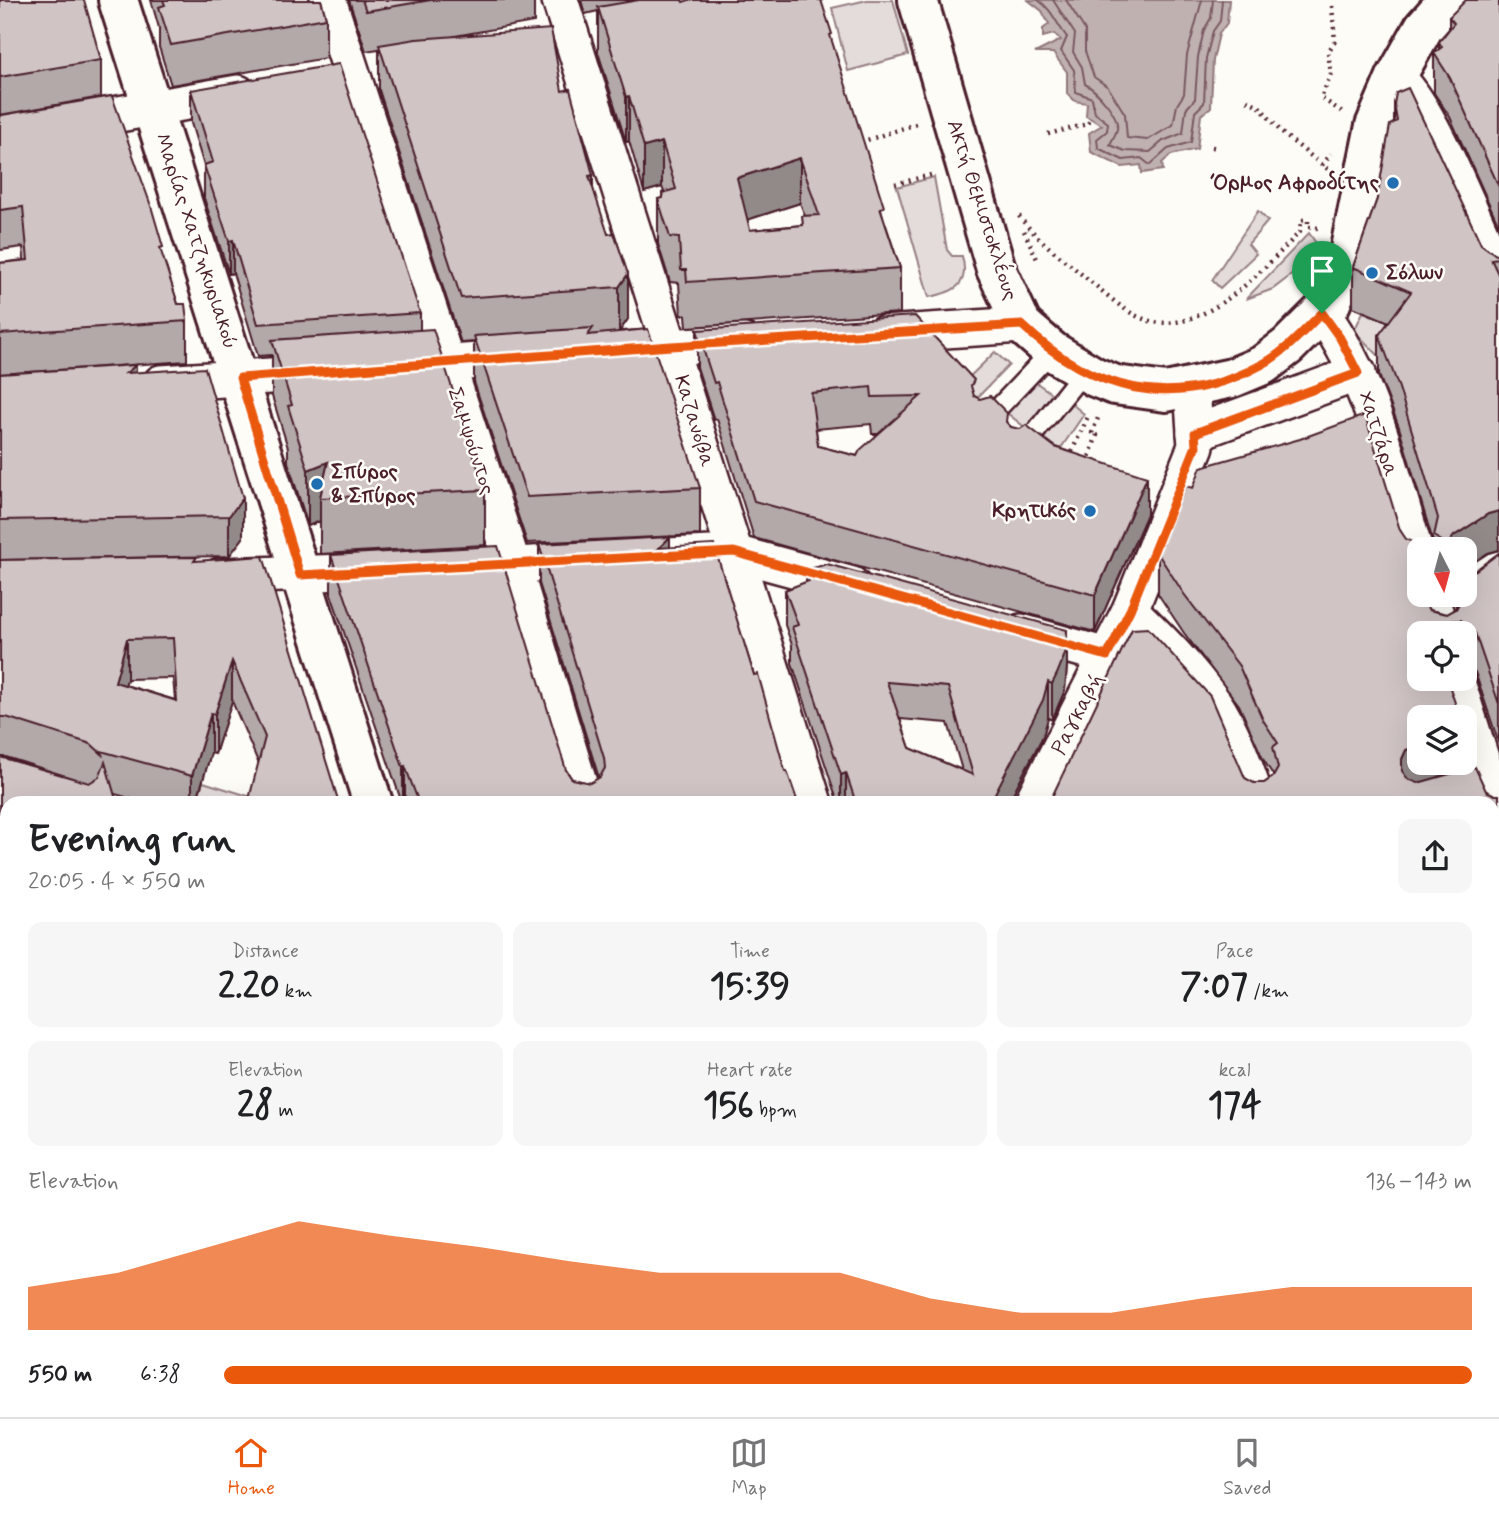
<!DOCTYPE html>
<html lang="en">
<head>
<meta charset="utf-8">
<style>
  body { margin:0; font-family:Mynerve,sans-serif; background:#f6f6f6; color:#202124; height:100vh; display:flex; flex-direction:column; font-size:26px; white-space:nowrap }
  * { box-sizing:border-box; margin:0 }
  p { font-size:23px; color:#757577 }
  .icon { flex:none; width:38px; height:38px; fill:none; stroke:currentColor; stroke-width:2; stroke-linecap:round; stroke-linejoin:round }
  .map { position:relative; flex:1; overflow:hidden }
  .sheet { position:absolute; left:0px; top:796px; width:1500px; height:621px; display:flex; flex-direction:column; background:#fff; border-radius:21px 21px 0 0; box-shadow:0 7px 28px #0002 }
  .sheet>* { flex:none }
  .needle { width:46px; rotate:174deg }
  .controls { position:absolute; left:1407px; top:537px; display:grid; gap:14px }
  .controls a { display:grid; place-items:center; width:70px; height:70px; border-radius:14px; background:#fff; box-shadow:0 7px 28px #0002; font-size:35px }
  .pin { position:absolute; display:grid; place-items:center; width:60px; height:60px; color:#fff; margin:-72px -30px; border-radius:50% 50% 50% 0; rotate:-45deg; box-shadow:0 0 7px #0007 }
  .pin .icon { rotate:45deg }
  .round { display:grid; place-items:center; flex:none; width:74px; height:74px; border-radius:14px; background:#f6f6f6 }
  .summary { display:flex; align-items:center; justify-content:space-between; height:119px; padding:0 28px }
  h1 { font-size:38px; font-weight:700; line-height:52px }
  .stats { display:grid; grid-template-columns:repeat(3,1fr); gap:10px; height:119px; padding:7px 28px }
  .stats div { display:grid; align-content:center; border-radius:14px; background:#f6f6f6; text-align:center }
  .stats b { font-size:35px; font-weight:700 }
  .stats small { font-size:19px; font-weight:400 }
  .stats p { font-size:19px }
  .chart { height:196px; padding:14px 28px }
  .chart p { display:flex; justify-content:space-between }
  .chart svg { width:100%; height:126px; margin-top:7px; fill:#ea580c; opacity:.7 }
  ul { padding:0 28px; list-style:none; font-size:23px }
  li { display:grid; grid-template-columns:112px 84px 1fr; align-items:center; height:52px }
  li i { height:18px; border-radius:9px; background:#ea580c }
  .tab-bar { display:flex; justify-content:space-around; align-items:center; height:98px; border-top:2px solid #e0e0e0; background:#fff; font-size:19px; color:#757577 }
  .tab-bar a { display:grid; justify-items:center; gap:4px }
  .tab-bar .current { color:#ea580c }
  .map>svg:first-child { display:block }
  .green { fill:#e3dcda; stroke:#967e82; stroke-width:2 }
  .water { fill:#c0b1b1; stroke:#91777b; stroke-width:2 }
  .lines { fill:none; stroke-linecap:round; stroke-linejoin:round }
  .shore { stroke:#795961; stroke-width:2 }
  .service-casing { stroke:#4a1f2b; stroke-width:23 }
  .minor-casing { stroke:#4a1f2b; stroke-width:40 }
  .tertiary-casing { stroke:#4a1f2b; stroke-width:44 }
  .secondary-casing { stroke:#4a1f2b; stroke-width:44 }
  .path { stroke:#4a1f2b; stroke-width:4.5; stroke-dasharray:2 5; stroke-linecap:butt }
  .service { stroke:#fdfcf7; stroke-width:18 }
  .minor { stroke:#fdfcf7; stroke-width:35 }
  .tertiary { stroke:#fdfcf7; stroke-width:38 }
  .secondary { stroke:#fdfcf7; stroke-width:38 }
  .wall { fill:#b3a9a9; stroke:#4a1f2b; stroke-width:2; fill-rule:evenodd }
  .shaded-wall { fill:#928a89; stroke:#4a1f2b; stroke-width:2 }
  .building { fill:#d0c5c4; stroke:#4a1f2b; stroke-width:2; fill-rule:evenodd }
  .route-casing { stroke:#fff; stroke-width:14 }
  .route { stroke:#ea580c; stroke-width:9 }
  .poi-dot { fill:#1f6fb2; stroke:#fdfcf7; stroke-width:2.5 }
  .labels { text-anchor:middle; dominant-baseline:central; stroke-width:5; stroke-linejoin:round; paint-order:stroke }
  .poi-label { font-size:21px; font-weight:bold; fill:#4a1f2b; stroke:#fdfcf7; text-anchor:end }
  .street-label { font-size:21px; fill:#4a1f2b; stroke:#fdfcf7 }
</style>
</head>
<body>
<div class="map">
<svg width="1499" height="1417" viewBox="0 0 1499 1417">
  <rect width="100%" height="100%" fill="#fdfcf7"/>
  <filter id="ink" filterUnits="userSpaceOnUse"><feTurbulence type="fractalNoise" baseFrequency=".0143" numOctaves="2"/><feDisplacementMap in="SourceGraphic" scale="14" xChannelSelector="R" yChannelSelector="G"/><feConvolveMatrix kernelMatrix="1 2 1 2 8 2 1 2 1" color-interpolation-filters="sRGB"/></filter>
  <g filter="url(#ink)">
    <g class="green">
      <polygon points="867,0 893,0 908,55 848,71 832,8"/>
      <path d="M934 177 947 250 952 256H962C970 285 955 292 929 297L897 187Z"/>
      <polygon points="1258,211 1268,221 1248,244 1256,254 1220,288 1212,280"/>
      <polygon points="1309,233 1325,256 1313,283 1301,275 1298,270 1273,289 1246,299"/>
      <polygon points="1363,312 1403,328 1387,364 1354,331"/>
      <polygon points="995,352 1009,365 974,401 959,387"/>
      <polygon points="1034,381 1058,398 1032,433 1007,413"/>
      <polygon points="1066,399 1084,414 1059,451 1039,436"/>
      <polygon points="203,782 258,799 257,803 196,803"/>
    </g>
    <polygon class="water" points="1028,0 1229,0 1227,23 1219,34 1213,60 1211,107 1201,115 1197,149 1171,155 1162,163 1163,170 1142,173 1141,165 1122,167 1091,152 1089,133 1102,125 1086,116 1087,103 1075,101 1067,93 1067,72 1053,53 1035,53 1061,40 1054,34 1043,37 1043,29 1049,24 1042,11"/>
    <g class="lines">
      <g class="shore">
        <path d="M1038 0C1052 9 1057 25 1067 37L1061 51 1074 70 1076 92 1092 98 1095 113 1108 123 1107 131 1097 139 1098 148 1123 160 1141 158 1150 165 1168 149 1191 142 1195 112 1204 103 1206 58 1213 31 1220 21 1222 0"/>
        <path d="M1053 0 1075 34 1073 52 1082 67 1085 84C1096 90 1120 115 1117 129 1116 135 1112 139 1110 145L1125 151 1150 152 1163 141 1183 133 1186 109 1195 99 1198 57 1204 30 1211 18 1213 0"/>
        <polyline points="1066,0 1085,30 1085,51 1094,77 1108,87 1125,114 1127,138 1148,140 1173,125 1177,105 1184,94 1187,55 1202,0"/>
      </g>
      <g class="service-casing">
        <g id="service">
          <polyline points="985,422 1052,351"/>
          <polyline points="1021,450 1084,371"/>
        </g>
      </g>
      <g class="minor-casing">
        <g id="minor">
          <polyline points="328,0 513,565 585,803"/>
          <polyline points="560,0 814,803"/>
          <path d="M1396 77C1429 103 1478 231 1499 275"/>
          <polyline points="0,135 238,93"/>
          <path d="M1322 313C1374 385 1392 479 1419 563"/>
          <polyline points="883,334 1022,325"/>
          <polyline points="608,351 744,342"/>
          <polyline points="398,367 520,358"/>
          <polyline points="161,383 318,373"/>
          <polyline points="1195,433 1358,373"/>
          <polyline points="668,556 734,553 852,585"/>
          <polyline points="458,568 588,561"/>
          <polyline points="220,576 378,571"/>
          <polyline points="1430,595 1442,634"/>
          <path d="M1130 610C1160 639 1190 669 1214 703 1234 733 1246 770 1258 803"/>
          <polyline points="1021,632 1107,656"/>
          <polyline points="1456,679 1499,815"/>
          <polyline points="1032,803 1130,610 1196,446 1192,388"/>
          <polyline points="0,1146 7,1167"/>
          <polyline points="80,1410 82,1417"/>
          <polyline points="1011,1410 1014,1417"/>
        </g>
      </g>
      <g class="tertiary-casing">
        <g id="tertiary">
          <polyline points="118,0 373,803"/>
          <polyline points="565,1410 568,1417"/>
        </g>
      </g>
      <g class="secondary-casing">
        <polyline id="secondary" points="918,0 996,269 1022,325 1052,351 1095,377 1115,385 1166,392 1232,378 1263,365 1288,346 1331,303 1347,263 1375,126 1396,77 1424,27 1448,0"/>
      </g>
      <g class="path">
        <polyline points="1332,6 1335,41 1328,52 1331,74 1321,98 1344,113"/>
        <polyline points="1247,100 1259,106 1282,133 1330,171"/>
        <polyline points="1048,134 1088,124 1091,118"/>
        <polyline points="861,142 919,123"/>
        <polyline points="1212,147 1218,148"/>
        <polyline points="1322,165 1331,154"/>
        <polyline points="895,184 935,174"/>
        <path d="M1019 216C1039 242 1066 261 1091 282 1110 297 1129 317 1154 322 1210 331 1265 267 1300 232L1301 220H1308V227L1319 228"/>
        <polyline points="1024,231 1038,261"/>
        <polyline points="1069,458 1089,414"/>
        <polyline points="1087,463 1097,435 1092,433 1098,418"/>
      </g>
      <use href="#service" class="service"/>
      <use href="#minor" class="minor"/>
      <use href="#tertiary" class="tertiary"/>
      <use href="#secondary" class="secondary"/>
    </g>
    <g class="wall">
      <polygon points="0,0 101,60 101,97 0,115"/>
      <polygon points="151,0 321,0 326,18 326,58 171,85 159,47 159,28"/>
      <polygon points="349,0 534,0 534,22 455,36 562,91 593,189 628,319 619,332 700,488 700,535 527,543 474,382 474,342 461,343 379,90 379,49 366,51"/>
      <path d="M581 0H682L683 2 832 43 884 219 900 268V313L687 327 686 315H681L679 283 670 282 658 244V199L662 198V193L664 192 662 187 644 192 629 141 626 142 598 52V11L585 14ZM800 203 805 216 802 225 750 230 747 220Z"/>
      <polygon points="1499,0 1499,226 1450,117 1434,93 1434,53 1439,50 1439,42 1449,29 1449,17"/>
      <polygon points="191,90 420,313 420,330 485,490 485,545 320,554 320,521 308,526 288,462 288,448 272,396 272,355 258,356 233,273 229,274 204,198 204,166 191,123"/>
      <polygon points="1394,104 1481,244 1496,255 1499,255 1499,550 1488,553 1465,568 1465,550 1434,550 1434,545 1399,427 1379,375 1379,335 1389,322 1353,307 1353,267 1377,199 1394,123"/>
      <polygon points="0,117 163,258 178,304 187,321 187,361 0,374 0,263 24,260 23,247 0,250"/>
      <path d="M697 330 974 396 1007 423 1011 427 1055 447 1147 514 1095 632 754 538 717 419 714 420 697 367ZM871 424 872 434H878L857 456 818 446 816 429Z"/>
      <polygon points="136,372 243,538 229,556 0,560 0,374"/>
      <polygon points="1193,488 1400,530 1423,601 1429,610 1447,614 1456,609 1456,595 1465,595 1476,570 1499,553 1499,744 1475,672 1465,663 1465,634 1419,634 1463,763 1463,768 1435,778 1486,791 1495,795 1499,795 1499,1153 1493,1155 1493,803 1049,803 1245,778 1254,783 1264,783 1273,777 1273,775 1263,759 1239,705 1184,633 1158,594 1158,554"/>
      <polygon points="539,544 670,547 754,675 785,771 798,803 402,803 331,594 331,555 566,770 572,779 590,783 599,778 539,583"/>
      <path d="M0 560 197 561 339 803 258 762 232 701 215 754 211 753 196 803H147L115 794 7 803V1088L0 1067ZM173 678 175 700 125 685 127 679ZM1 757H6L81 781Z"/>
      <path d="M806 570 1067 666 1065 690 1057 710 1052 720 1048 718 1043 736 1008 803H838L792 663V645L785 625V590L806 582ZM900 719 948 723 962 770 910 748Z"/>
      <polygon points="1499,1175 1499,1297 1493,1297 1493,1177"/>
      <polygon points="112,1410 536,1410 538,1417 114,1417"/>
      <polygon points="605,1410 997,1410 999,1417 607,1417"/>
      <polygon points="1040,1410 1493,1410 1499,1417 1042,1417"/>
    </g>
    <g class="shaded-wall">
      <polygon points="629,96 629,141 626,142 626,97"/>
      <polygon points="662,142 662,187 644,192 644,147"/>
      <polygon points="800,158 800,203 737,223 737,178"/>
      <polygon points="593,175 593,220 589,176"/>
      <polygon points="233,240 233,273 229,274 229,241"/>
      <polygon points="628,274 628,319 619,332 619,287"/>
      <polygon points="136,365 136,405 126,373"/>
      <polygon points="328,462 320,498 320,521 308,526 308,470"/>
      <polygon points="1147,477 1147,514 1095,632 1095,595"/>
      <polygon points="243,498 243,538 229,556 229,516"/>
      <polygon points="1499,511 1499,550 1488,553 1465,568 1465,550 1447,550 1447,545 1454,536 1488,514"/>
      <polygon points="670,537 670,576 659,548"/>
      <polygon points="1415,543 1415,583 1411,562"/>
      <polygon points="1449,621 1449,634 1438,634"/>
      <polygon points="1067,630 1067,666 1065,690 1052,720 1052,684"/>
      <polygon points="127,639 127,679 115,722 115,682"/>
      <polygon points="232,661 232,701 215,754 215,714"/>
      <polygon points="1048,682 1048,718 1043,736 1008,803 990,803"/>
      <polygon points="211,713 211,753 196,803 192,803 192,776"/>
      <polygon points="1419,745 1419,763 1463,763 1463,768 1406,789 1402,798 1402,759 1406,750"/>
      <polygon points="405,766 405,803 403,803 403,767"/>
      <polygon points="846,773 846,803 841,803 841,775"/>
      <polygon points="1499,1114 1499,1153 1493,1155 1493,1116"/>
    </g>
    <g class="building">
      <polygon points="0,0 84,0 101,60 0,77"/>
      <polygon points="163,0 321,0 326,18 171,45 159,7 165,5"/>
      <polygon points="362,0 431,0 366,11"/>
      <path d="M639 0H682L683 2 689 0H821L832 34 830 35 884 207 880 208 900 268 687 282 686 270H681L679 238 670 237 658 199 663 198 662 193 676 189 662 142 644 147 629 96 626 97 598 7ZM800 158 819 215 802 216 803 225 750 230 737 178Z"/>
      <polygon points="1466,0 1499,0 1499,187 1450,78 1434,53 1442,47 1439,42 1454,23 1449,17"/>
      <polygon points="551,29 562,91 570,89 593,175 589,176 608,234 614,233 628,274 619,287 461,298 379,45 416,39"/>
      <polygon points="339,64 420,313 258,324 233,240 229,241 204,165 213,162 191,90"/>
      <polygon points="1408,88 1481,244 1496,255 1499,255 1499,258 1491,259 1499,276 1499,511 1488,514 1454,536 1447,545 1434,536 1438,518 1399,388 1379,335 1411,292 1353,267 1377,199 1390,125 1397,121 1394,104 1396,93"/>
      <polygon points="112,96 151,206 163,247 160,248 178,304 185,304 187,321 0,334 0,263 28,260 23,207 0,210 0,117 2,115"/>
      <path d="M915 316 974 380 971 386 974 396 980 399 990 396 1007 413 1006 422 1011 427 1020 429 1026 425 1055 447 1147 477 1095 595 754 501 717 382 714 383 697 330ZM871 387 872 397 921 396 860 450 857 456 818 446 811 393Z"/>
      <polygon points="593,328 588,335 648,329 700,488 527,497 474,336"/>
      <polygon points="433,329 485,490 320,498 328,462 308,470 288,406 292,405 272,340"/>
      <polygon points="136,365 126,373 205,368 243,498 229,516 0,520 0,374"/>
      <polygon points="1365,415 1400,530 1406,539 1415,543 1411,562 1419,589 1419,595 1421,595 1423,601 1429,610 1447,614 1456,609 1462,598 1461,595 1465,595 1465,573 1476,570 1499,553 1499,704 1475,633 1461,620 1449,621 1438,634 1419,634 1419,679 1447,679 1460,718 1419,718 1419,745 1406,750 1402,759 1402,771 1408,779 1418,783 1475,767 1486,791 1495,795 1499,795 1499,1114 1493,1116 1493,803 1049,803 1132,629 1148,628 1210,696 1245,778 1254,783 1264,783 1273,777 1278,768 1273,747 1278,743 1263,720 1239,666 1184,594 1158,554 1186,486 1193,488 1201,467 1300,439"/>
      <polygon points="670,537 659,548 714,545 754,675 758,674 785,771 787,771 798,803 419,803 405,766 403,767 331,555 498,546 566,770 572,779 590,783 600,777 605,768 604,758 539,544"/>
      <path d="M263 556 339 803H248L265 737 232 661 215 714 211 713 192 776 101 751 102 754 91 744 6 717H0V560L197 557 194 561ZM173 638 177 701 115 682 127 639Z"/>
      <path d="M827 564 1067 630 1065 654 1057 674 1052 684 1048 682 1043 700 990 803H856L846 773 841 775 792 627 798 625 785 590 809 581 806 570ZM887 682 948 687 973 775 910 748Z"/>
      <polygon points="0,757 89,783 99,777 105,762 117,803 7,803 7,834 6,834 7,838 7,1048 0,1027"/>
      <polygon points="1499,1175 1499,1257 1493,1258 1493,1177"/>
      <polygon points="7,1180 7,1410 71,1410 73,1417 0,1417 0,1182"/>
      <polygon points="1493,1298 1499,1298 1499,1417 1053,1417 1051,1410 1493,1410"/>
      <polygon points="124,1410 536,1410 538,1417 126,1417"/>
      <polygon points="615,1410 997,1410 999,1417 617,1417"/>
    </g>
  </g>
  <g class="lines" filter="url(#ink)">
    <g class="route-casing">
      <path id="route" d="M1322 313 1340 338 1358 373 1195 433 1196 446 1130 610 1107 656 734 552 300 575 240 378 671 346 1022 325C1092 392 1173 412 1261 365 1285 353 1303 331 1322 313Z"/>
    </g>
    <use href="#route" class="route"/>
  </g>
  <g class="poi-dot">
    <circle cx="1393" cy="183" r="7"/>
    <circle cx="1372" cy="273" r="7"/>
    <circle cx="317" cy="484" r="7"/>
    <circle cx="1090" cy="511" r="7"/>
  </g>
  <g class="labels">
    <g class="poi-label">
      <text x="1379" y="183">Όρμος Αφροδίτης</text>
      <text x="1386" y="273" text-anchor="start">Σόλων</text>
      <text x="331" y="472" text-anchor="start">Σπύρος<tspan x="331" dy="24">&amp; Σπύρος</tspan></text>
      <text x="1076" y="511">Κρητικός</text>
    </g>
    <g class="street-label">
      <text transform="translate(982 210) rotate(72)">Ακτή Θεμιστοκλέους</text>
      <text transform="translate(196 241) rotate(72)">Μαρίας Χατζηκυριακού</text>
      <text transform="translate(694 421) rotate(73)">Καζανόβα</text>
      <text transform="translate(1378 434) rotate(72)">Χατζάρα</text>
      <text transform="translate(471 441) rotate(72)">Σαμψούντος</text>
      <text transform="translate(1078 714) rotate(-63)">Ραγκαβή</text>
    </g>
  </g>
</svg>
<div class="controls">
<a><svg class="needle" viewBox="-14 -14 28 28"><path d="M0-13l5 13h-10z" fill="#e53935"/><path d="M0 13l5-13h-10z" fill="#757577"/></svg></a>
<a><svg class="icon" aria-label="locate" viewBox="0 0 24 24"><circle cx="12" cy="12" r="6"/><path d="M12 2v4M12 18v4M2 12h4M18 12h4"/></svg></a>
<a><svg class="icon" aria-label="layers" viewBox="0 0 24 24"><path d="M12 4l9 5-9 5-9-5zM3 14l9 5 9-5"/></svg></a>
</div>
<div class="pin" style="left:1322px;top:313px;background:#1e9e55"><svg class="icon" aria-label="arrive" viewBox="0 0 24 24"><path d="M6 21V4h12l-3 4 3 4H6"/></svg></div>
<section class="sheet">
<div class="summary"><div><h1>Evening run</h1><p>20:05 · 4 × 550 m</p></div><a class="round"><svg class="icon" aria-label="share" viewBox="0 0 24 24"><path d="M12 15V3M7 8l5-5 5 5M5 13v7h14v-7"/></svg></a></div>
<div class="stats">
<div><p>Distance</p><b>2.20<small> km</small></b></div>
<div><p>Time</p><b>15:39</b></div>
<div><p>Pace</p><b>7:07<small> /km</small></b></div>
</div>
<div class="stats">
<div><p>Elevation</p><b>28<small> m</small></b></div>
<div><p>Heart rate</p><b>156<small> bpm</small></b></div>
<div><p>kcal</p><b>174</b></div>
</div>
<div class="chart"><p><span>Elevation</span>136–143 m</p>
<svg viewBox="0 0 160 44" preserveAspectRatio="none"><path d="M0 44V29L10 24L20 15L30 6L40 11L50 15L60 20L70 24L80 24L90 24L100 33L110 38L120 38L130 33L140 29L150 29L160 29V44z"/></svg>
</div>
<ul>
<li><b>550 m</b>6:38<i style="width:100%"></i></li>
</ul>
</section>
</div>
<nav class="tab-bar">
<a class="current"><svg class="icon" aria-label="home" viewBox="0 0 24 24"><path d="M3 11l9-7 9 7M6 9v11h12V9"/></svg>Home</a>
<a><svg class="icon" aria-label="map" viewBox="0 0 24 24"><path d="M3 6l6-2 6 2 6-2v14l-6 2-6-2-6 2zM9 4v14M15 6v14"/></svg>Map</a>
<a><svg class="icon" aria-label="saved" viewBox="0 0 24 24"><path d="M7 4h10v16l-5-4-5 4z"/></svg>Saved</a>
</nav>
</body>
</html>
